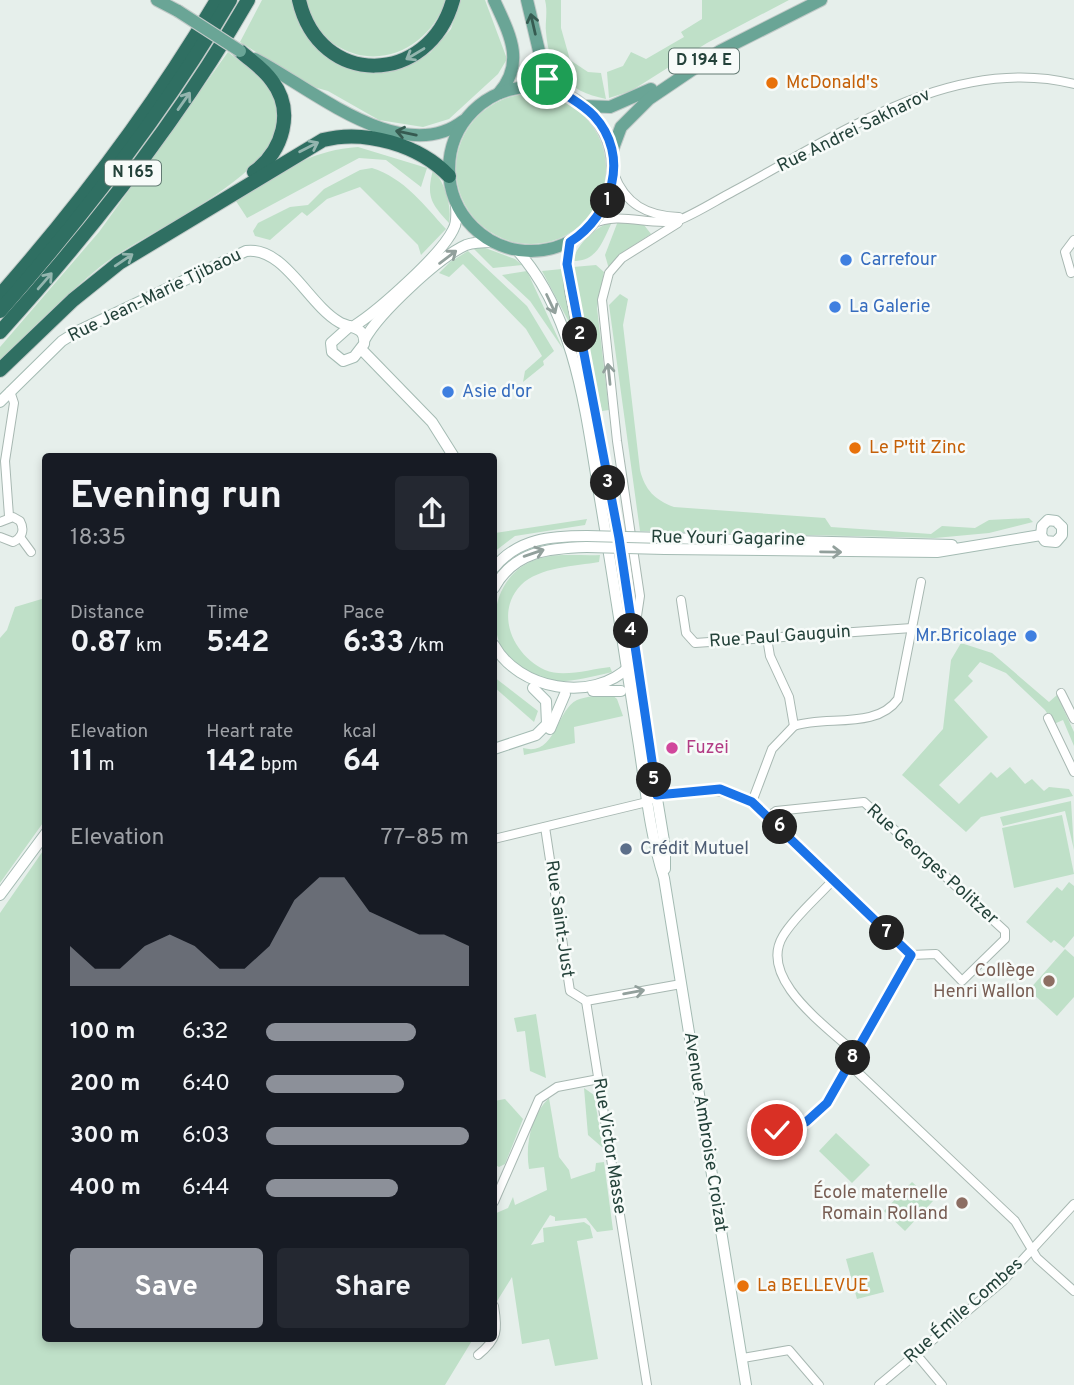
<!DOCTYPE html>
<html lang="en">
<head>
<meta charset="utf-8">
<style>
  body { margin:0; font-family:Overpass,sans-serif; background:#242831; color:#f1f3f6; height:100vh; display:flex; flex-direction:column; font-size:26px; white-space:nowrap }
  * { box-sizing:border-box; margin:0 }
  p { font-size:23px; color:#9ea1a6 }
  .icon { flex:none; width:38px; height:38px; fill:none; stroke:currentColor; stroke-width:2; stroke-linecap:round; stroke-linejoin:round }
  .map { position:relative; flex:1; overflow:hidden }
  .side { position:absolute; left:42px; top:453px; width:455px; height:889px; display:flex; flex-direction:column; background:#171b24; border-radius:7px; box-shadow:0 4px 10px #0003 }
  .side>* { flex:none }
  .pin { position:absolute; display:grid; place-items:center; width:60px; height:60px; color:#fff; margin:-30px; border:4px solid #fff; border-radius:50%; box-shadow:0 2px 7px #0007 }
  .km { position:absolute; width:35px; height:35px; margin:-18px; border-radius:50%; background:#222; color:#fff; font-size:19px; line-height:35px; text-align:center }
  .round { display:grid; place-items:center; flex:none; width:74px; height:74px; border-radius:7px; background:#242831 }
  .head { display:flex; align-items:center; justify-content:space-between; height:119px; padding:0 28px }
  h1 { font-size:38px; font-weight:700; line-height:52px }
  .stats { display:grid; grid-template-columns:repeat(3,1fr); gap:10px; height:119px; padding:7px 28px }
  .stats div { display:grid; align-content:center }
  .stats b { font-size:30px; font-weight:700 }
  .stats small { font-size:19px; font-weight:400 }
  .stats p { font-size:19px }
  .chart { height:196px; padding:14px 28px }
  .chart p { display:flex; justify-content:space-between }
  .chart svg { width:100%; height:126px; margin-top:7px; fill:#8c9099; opacity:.7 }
  .action { display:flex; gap:14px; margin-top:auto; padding:14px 28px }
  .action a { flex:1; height:80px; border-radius:7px; background:#8c9099; color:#fff; font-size:28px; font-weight:700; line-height:80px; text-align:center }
  .action a+a { background:#242831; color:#f1f3f6 }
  ul { padding:0 28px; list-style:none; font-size:23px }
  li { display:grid; grid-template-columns:112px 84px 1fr; align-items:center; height:52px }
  li i { height:18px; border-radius:9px; background:#8c9099 }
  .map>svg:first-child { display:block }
  .green { fill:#bfe0c8 }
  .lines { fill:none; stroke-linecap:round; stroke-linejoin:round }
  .street-casing { stroke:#a8b8b2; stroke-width:10 }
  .secondary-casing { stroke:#a4bbb3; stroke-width:12 }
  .primary-casing { stroke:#c2cac8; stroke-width:14 }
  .highway-casing { stroke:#c2cac8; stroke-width:16 }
  .street { stroke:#fff; stroke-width:8 }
  .secondary { stroke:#fff; stroke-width:10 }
  .primary { stroke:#6aa596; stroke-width:12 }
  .highway { stroke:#2f6f62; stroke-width:14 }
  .secondary-bridge-casing { stroke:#a4bbb3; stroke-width:12; stroke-linecap:butt }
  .primary-bridge-casing { stroke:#c2cac8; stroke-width:14; stroke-linecap:butt }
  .secondary-bridge { stroke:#fff; stroke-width:10 }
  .primary-bridge { stroke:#6aa596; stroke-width:12 }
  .oneway { stroke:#365b51 }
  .oneway2 { stroke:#93b5ae }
  .oneway3 { stroke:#92a09c }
  .route-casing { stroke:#fff; stroke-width:14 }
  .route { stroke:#1a73e8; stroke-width:9 }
  .food-dot { fill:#e8710a; stroke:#f7fbf9; stroke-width:2.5 }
  .shop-dot { fill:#3f7fe0; stroke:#f7fbf9; stroke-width:2.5 }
  .hotel-dot { fill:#d1479c; stroke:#f7fbf9; stroke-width:2.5 }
  .service-dot { fill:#5c6f8a; stroke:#f7fbf9; stroke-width:2.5 }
  .education-dot { fill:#8d6e63; stroke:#f7fbf9; stroke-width:2.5 }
  .labels { text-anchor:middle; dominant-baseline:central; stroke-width:5; stroke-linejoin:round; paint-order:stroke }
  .shield { fill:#f7fbf9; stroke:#637a73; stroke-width:2 }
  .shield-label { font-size:16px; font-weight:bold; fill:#24423a }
  .food-label { font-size:18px; fill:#c56008; stroke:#f7fbf9; text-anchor:start }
  .street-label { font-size:18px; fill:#24423a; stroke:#f7fbf9 }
  .shop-label { font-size:18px; fill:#366cbe; stroke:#f7fbf9; text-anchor:start }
  .hotel-label { font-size:18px; fill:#b23c85; stroke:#f7fbf9; text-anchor:start }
  .service-label { font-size:18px; fill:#4e5e75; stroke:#f7fbf9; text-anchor:start }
  .education-label { font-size:18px; fill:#785e54; stroke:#f7fbf9; text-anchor:end }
</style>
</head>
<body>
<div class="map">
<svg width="1074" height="1385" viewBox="0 0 1074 1385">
  <rect width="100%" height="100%" fill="#e6efeb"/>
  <g class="green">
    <polygon points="262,0 293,0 301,29 333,61 369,72 403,68 430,53 451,29 460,0 485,0 507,59 498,74 449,119 423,127 379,120 328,91 310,86 240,42"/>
    <path d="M306 0H446C431 44 383 72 339 47 332 43 322 37 318 30 312 22 310 10 306 0Z"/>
    <path d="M545 0H561V28L570 60 588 72 601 73 606 99C567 91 549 71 546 32 545 21 548 12 545 0Z"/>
    <polygon points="702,0 789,0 707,43 631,91 609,98 607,72 623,66 631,52 646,59 684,37 681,32 702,19"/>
    <path d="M228 52C252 71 280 87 278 121 274 179 144 232 101 266 66 295 32 328 0 361V347L99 232Z"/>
    <circle cx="531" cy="169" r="75"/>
    <path d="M358 147 427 168 421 187 386 160 359 158 247 218 236 201C277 175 308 150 358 147Z"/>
    <path d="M372 168C404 178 424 205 446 229L421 255 418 245 360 187 327 199 307 216 302 212 270 240 255 236 253 231 258 223 290 207 308 205 324 189 360 170Z"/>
    <path d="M433 170C445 182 452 207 449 223 431 204 426 196 433 170Z"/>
    <polygon points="618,221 644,225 651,234 623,252 609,269 605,255"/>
    <path d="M612 222C602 242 598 261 573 261 576 245 596 226 612 222Z"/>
    <polygon points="480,246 515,259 522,265 493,268 472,247"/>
    <polygon points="468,251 527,306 554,351 543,361 544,365 523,382 525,371 542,356 526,329 463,264 449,277 439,273 450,262"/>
    <polygon points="596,265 604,272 597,308 609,410 602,411 577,306 573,267"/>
    <polygon points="562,269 571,326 542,271"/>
    <polygon points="527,271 563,349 530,301 502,275"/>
    <path d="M620 294 628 299 623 325 640 470C645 490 655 500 674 507L825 518 831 527 931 534 942 526 975 528 989 520 1029 518 1033 522 989 533 935 538 640 531 609 305Z"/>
    <polygon points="587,519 585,525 515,536 494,552 495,533"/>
    <path d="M600 555 599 562C576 566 539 567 521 585 494 613 513 655 545 670 563 678 591 669 610 667L612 672C591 677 570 683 548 681 481 673 477 575 541 558 558 553 582 556 600 555Z"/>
    <polygon points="45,598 45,820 0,883 0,638 7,630 15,607"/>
    <polygon points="961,643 992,653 1049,702 1057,695 1074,732 1074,746 1063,720 1054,724 1045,710 1006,673 980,662 968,676 973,681 954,700 988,737 939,785 959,804 991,772 997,778 1010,767 1025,784 1032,779 1044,791 1049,787 1069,789 1073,796 981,817 966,832 902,775 943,729 951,660"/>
    <polygon points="494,677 538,711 534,722 494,687"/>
    <path d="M611 694 617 699 623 716 574 727 575 743 524 755 523 748C556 757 556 710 577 700 586 696 601 696 611 694Z"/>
    <polygon points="1071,801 1074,850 1065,811 1003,826 1000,817"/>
    <polygon points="1062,815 1074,874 1014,888 1002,828"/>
    <polygon points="45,848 46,1339 473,1339 445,1385 0,1385 0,913"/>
    <polygon points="1069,882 1074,886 1074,936 1064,948 1054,940 1051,943 1026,922 1057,887 1062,891"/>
    <polygon points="1065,949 1074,957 1074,997 1057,1016 1029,990"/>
    <polygon points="536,1014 546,1078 530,1071 525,1031 517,1032 514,1018"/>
    <polygon points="584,1088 594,1095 603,1148 588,1135"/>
    <path d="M549 1098 559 1157 569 1170 571 1179 595 1171 596 1163 604 1162 613 1230 597 1232 586 1218 555 1221V1217L550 1215 531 1245 544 1242 543 1228 584 1222 590 1226 593 1238 577 1241 598 1359 555 1366 549 1339 522 1344 512 1277 494 1306V1214L508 1208 513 1197 515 1205 547 1190 544 1167 529 1169C525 1145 531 1115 549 1098Z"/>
    <polygon points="505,1099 523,1119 505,1164 499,1167 494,1164 494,1101"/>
    <polygon points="836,1133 870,1165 852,1183 819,1151"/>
    <polygon points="912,1182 933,1201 905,1231 884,1211"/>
    <polygon points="873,1252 884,1292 857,1299 846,1259"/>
  </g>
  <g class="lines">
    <g class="street-casing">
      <g id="street">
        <path d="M614 174C625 204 647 216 679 217"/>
        <path d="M592 224C621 211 647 226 677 221 697 213 715 201 734 191 835 137 953 53 1074 84"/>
        <polyline points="1071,273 1065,252 1074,240"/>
        <polyline points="9,516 5,461 14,403 10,391"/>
        <path d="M0 522 13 517 20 521C25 530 22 538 13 542L0 537"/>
        <polyline points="20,537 31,552"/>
        <polyline points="681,600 686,633 695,643 912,628"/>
        <polyline points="634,636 640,596 617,441 602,300 609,273 622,258 678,223"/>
        <polyline points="767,638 770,656 789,697 794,726"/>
        <polyline points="1061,693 1074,719"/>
        <polyline points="1048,718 1074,772"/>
        <path d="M752 802 772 749 794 726C826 715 876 730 898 699L921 582"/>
        <polyline points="769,816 776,811 864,802 1005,931 1005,939 962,981 936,954 911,955"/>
        <polyline points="545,827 570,991 586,1001 681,984"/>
        <path d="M494 839 647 802C658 794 669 793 683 792 718 787 742 793 769 816L911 955"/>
        <path d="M833 880C817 898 795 916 783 936 757 979 828 1027 856 1054"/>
        <polyline points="586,1001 647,1385"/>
        <polyline points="850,1065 1015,1221 1037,1258 1074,1291"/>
        <polyline points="777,1130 806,1122 827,1103 911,955"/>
        <polyline points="494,1202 539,1099 557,1087 599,1079"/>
        <polyline points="916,1354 942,1385"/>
        <path d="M478 1355C498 1339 498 1330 494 1306"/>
        <polyline points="743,1358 789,1350 819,1385"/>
        <polyline points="879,1385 1002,1282 1074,1204"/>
      </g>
    </g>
    <g class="secondary-casing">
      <g id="secondary">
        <polyline points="570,242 567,264 570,291 619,539 641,702 665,847 665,869"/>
        <path d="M517 250C574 314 585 406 598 487 612 569 624 651 637 733 645 782 649 831 664 878L746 1385"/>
        <path d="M354 326C378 311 441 255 453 230 458 222 456 212 456 203"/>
        <path d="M365 339C379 313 439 257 466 245 474 242 483 242 493 242"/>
        <polyline points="362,350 432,422 454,457"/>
        <path d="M0 402 62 341 78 331 246 251C284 246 308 304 339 322 351 329 366 326 364 344L354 357 343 361 332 352 331 343 350 326"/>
        <polyline points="1041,535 1042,526 1048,520 1056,521 1062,527"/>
        <polyline points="1041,535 1045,541 1056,542 1062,535 1062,527"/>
        <polyline points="665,538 952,545"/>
        <polyline points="665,549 937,552 1041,535"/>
        <path d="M494 568C518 538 552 536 587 536"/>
        <path d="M494 588C514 551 549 548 587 547"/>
        <path d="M494 645C518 689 592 704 630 666"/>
        <polyline points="593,691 621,691"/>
        <polyline points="550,729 565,694"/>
        <polyline points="494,749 536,735 547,724 546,701 533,688"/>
        <polyline points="0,895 46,833"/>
      </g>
    </g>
    <g class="primary-casing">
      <g id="primary">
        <polyline points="157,0 178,11"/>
        <path d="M494 0C509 33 526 62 499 93"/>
        <polyline points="527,0 544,72 559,91"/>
        <path d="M255 59C310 87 402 168 463 121"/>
        <circle cx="531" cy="169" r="82"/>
        <polyline points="584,106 610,107 651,89"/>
        <polyline points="612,151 621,127 649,99 720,51 821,0"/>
      </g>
    </g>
    <g class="highway-casing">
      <g id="highway">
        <path d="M299 0C319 88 429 87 453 0"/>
        <path d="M240 51C251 61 264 69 272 81 295 111 283 151 254 172"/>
        <path d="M0 295C81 203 155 105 217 0"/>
        <path d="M0 311C85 214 165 111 230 0"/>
        <path d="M0 332C93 229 179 120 248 0"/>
        <path d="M0 370 73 300 119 263 323 140C365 129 419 145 449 176"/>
      </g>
    </g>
    <use href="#street" class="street"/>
    <use href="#secondary" class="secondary"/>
    <use href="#primary" class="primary"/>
    <use href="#highway" class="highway"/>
    <g class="secondary-bridge-casing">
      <g id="secondary-bridge">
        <polyline points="587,536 665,538"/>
        <polyline points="587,547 665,549"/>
      </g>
    </g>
    <g class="primary-bridge-casing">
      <polyline id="primary-bridge" points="178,11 240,51"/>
    </g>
    <use href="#secondary-bridge" class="secondary-bridge"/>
    <use href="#primary-bridge" class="primary-bridge"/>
  </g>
  <defs><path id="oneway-shaft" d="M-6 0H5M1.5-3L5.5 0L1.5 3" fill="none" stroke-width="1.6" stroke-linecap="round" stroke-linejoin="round" transform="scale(1.75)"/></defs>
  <g class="oneway">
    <use href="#oneway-shaft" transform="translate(533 24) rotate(-103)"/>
    <use href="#oneway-shaft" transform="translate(406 133) rotate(-168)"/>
  </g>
  <g class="oneway2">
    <use href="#oneway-shaft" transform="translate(415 54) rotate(149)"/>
    <use href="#oneway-shaft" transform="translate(184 101) rotate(-55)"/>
    <use href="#oneway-shaft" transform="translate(309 147) rotate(-27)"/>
    <use href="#oneway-shaft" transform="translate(124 260) rotate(-34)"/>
    <use href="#oneway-shaft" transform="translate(45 281) rotate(-49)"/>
  </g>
  <g class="oneway3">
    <use href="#oneway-shaft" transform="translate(448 257) rotate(-37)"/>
    <use href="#oneway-shaft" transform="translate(551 304) rotate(65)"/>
    <use href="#oneway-shaft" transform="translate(609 374) rotate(-96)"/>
    <use href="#oneway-shaft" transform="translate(831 552) rotate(1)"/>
    <use href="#oneway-shaft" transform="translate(534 553) rotate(-19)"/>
    <use href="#oneway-shaft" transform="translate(634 992) rotate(-10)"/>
  </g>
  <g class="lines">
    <g class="route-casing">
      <path id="route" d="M547 79C561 95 580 101 594 116 631 156 612 215 570 242L567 264 619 538 657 795 720 789 752 802 911 955 827 1103 806 1122 777 1130"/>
    </g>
    <use href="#route" class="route"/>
  </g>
  <g class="food-dot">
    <circle cx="772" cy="83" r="7"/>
    <circle cx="855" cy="448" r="7"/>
    <circle cx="743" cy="1286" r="7"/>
  </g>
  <g class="shop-dot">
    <circle cx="846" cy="260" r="7"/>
    <circle cx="835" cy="307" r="7"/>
    <circle cx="448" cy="392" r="7"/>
    <circle cx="1031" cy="636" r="7"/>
  </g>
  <circle class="hotel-dot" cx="672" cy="748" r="7"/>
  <circle class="service-dot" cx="626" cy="849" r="7"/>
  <g class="education-dot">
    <circle cx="1049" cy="981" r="7"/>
    <circle cx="962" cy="1203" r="7"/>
  </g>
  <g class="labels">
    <g class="shield">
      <rect x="669" y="48.5" width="70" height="25" rx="5"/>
      <rect x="105" y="160.5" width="56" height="25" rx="5"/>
    </g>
    <g class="shield-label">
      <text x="704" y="61">D 194 E</text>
      <text x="133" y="173">N 165</text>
    </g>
    <g class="food-label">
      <text x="786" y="83">McDonald's</text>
      <text x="869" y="448">Le P'tit Zinc</text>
      <text x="757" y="1286">La BELLEVUE</text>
    </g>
    <g class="street-label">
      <text transform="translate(854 131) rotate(-26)">Rue Andrei Sakharov</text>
      <text transform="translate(155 296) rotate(-26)">Rue Jean-Marie Tjibaou</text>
      <text transform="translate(728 539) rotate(1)">Rue Youri Gagarine</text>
      <text transform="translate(780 637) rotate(-4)">Rue Paul Gauguin</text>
      <text transform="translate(932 865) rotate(42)">Rue Georges Politzer</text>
      <text transform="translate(559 919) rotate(82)">Rue Saint-Just</text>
      <text transform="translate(705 1132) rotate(81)">Avenue Ambroise Croizat</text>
      <text transform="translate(609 1146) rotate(81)">Rue Victor Masse</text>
      <text transform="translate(964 1311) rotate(-41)">Rue Émile Combes</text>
    </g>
    <g class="shop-label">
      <text x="860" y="260">Carrefour</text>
      <text x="849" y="307">La Galerie</text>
      <text x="462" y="392">Asie d'or</text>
      <text x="1017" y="636" text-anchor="end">Mr.Bricolage</text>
    </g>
    <g class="hotel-label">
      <text x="686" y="748">Fuzei</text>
    </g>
    <g class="service-label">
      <text x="640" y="849">Crédit Mutuel</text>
    </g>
    <g class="education-label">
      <text x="1035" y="971">Collège<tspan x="1035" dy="21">Henri Wallon</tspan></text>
      <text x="948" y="1193">École maternelle<tspan x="948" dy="21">Romain Rolland</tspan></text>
    </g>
  </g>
</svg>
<div class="pin" style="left:547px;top:79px;background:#1e9e55"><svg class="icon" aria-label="arrive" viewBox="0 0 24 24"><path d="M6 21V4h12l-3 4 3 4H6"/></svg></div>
<div class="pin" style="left:777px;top:1130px;background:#d93025"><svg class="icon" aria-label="check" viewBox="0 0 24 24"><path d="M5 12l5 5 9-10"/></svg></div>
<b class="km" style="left:608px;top:201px">1</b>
<b class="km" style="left:580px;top:335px">2</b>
<b class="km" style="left:608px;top:483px">3</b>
<b class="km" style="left:631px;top:631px">4</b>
<b class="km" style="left:654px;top:780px">5</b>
<b class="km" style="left:780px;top:827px">6</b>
<b class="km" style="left:887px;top:933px">7</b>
<b class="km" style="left:853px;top:1058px">8</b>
<section class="side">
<div class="head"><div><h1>Evening run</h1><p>18:35</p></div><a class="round"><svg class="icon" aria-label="share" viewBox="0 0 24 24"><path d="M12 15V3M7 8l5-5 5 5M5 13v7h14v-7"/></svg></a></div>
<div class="stats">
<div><p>Distance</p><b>0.87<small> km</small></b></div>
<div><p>Time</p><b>5:42</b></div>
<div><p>Pace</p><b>6:33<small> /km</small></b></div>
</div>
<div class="stats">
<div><p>Elevation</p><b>11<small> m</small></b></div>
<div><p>Heart rate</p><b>142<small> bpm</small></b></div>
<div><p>kcal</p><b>64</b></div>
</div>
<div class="chart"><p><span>Elevation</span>77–85 m</p>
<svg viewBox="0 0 160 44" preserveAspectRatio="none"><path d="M0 44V30L10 38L20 38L30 30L40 26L50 30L60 38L70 38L80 30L90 14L100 6L110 6L120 18L130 22L140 26L150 26L160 30V44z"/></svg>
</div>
<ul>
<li><b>100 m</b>6:32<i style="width:74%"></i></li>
<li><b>200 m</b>6:40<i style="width:68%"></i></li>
<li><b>300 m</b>6:03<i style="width:100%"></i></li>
<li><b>400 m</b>6:44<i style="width:65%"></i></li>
</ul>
<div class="action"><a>Save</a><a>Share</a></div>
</section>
</div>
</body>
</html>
